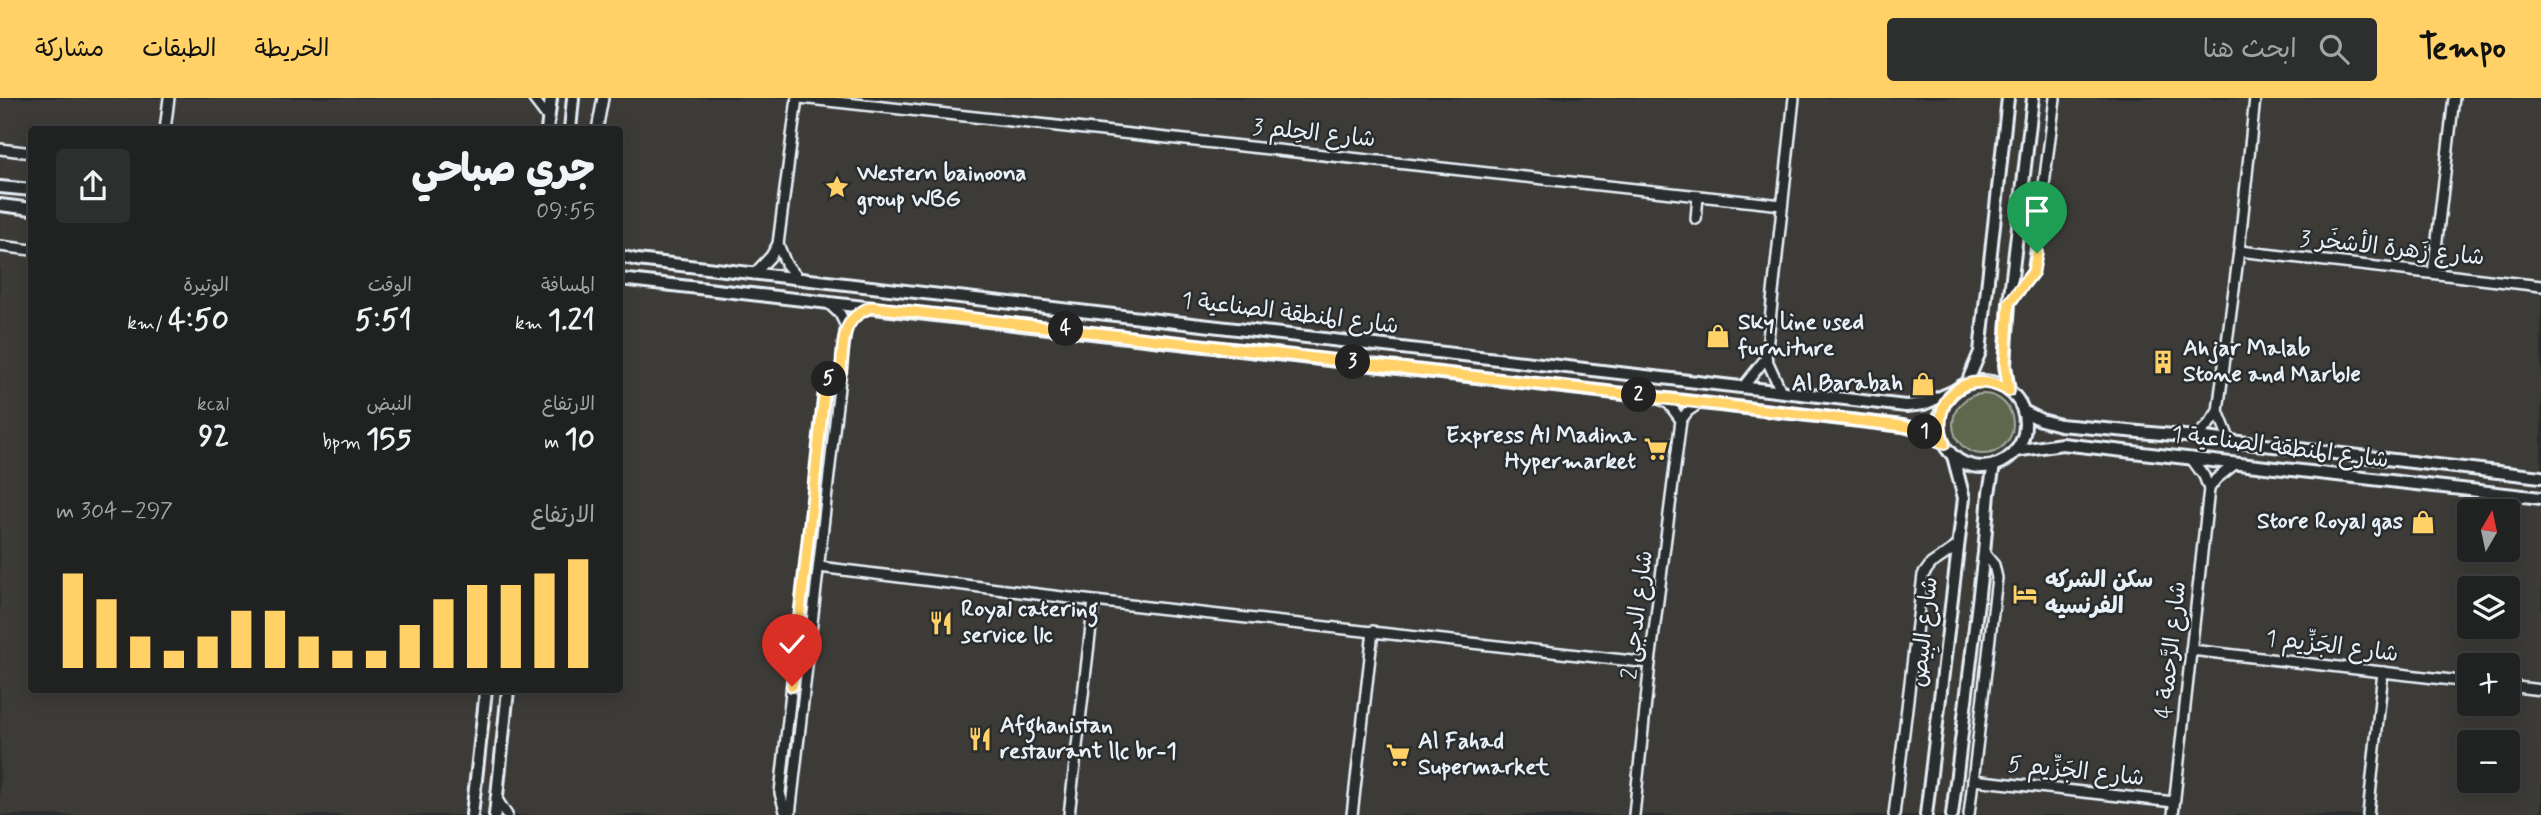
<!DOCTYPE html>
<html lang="ar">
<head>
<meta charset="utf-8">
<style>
  body { margin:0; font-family:Mynerve,"Playpen Sans Arabic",sans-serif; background:#2d2f2f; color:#f1f3f6; direction:rtl; height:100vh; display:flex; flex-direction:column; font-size:26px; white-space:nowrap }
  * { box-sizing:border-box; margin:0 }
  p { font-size:23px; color:#a2a4a5 }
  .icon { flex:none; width:38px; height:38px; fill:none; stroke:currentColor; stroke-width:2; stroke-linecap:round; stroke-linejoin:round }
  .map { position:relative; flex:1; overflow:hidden; direction:ltr }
  .drawer { position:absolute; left:28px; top:28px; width:595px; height:567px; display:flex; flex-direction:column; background:#202222; border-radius:7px; box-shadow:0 4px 18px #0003,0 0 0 2px #3d3f40; direction:rtl }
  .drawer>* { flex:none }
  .needle { width:46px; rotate:9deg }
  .fabs { position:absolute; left:2457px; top:401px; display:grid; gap:14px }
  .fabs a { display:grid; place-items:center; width:63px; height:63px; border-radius:7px; background:#202222; box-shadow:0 4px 18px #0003,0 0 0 2px #3d3f40; font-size:35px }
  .pin { position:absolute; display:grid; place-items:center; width:60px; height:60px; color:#fff; margin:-72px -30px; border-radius:50% 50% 50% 0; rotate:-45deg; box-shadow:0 0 7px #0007 }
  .pin .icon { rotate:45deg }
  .km { position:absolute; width:35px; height:35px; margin:-18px; border-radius:50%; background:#222; color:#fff; font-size:19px; line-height:35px; text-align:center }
  .round { display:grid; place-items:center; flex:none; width:74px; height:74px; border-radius:7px; background:#2d2f2f }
  .head { display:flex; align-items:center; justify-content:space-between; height:119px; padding:0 28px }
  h1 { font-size:38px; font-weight:800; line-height:52px }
  .metrics { display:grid; grid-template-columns:repeat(3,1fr); gap:10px; height:119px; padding:7px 28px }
  .metrics div { display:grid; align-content:center }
  .metrics b { font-size:30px; font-weight:800 }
  .metrics small { font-size:19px; font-weight:400 }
  .metrics p { font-size:19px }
  .chart { height:196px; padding:14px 28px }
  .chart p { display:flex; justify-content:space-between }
  .chart svg { width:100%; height:126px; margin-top:7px; stroke:#ffd166; stroke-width:6 }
  header { display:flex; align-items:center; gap:42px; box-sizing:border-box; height:98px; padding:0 35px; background:#ffd166; color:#111 }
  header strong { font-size:33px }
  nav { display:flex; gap:38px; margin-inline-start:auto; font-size:24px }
  .search { width:490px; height:63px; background:#2d2f2f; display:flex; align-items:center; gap:18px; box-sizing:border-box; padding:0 24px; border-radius:7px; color:#a2a4a5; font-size:26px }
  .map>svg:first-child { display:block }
  .built { fill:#3d3b38; fill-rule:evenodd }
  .green { fill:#5f674d; stroke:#a4aca2; stroke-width:2 }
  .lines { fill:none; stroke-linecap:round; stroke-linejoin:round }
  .minor-casing { stroke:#e8f1f8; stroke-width:14 }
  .tertiary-casing { stroke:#e8f1f8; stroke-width:16 }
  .minor { stroke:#2a2d2e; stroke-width:9 }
  .tertiary { stroke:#2a2d2e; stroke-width:10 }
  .route-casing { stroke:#fff; stroke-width:14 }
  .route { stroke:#ffd166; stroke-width:9 }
  .labels { text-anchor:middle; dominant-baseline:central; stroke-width:5; stroke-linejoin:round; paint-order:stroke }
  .street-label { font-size:23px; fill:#e8f1f8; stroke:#2a2d2e }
  .poi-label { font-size:23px; font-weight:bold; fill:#e8f1f8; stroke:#2a2d2e; text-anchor:start }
</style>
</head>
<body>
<header>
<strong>Tempo</strong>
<div class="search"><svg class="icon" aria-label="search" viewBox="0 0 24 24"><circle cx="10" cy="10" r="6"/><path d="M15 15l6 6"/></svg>ابحث هنا</div>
<nav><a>الخريطة</a><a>الطبقات</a><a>مشاركة</a></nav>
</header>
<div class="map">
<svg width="2541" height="717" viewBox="0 0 2541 717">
  <rect width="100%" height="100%" fill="#2a2d2e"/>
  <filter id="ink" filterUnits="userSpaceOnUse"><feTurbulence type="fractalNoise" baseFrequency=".0143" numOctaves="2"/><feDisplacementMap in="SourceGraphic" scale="14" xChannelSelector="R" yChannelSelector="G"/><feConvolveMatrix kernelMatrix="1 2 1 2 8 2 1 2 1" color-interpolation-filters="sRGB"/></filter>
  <g filter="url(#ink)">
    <path class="built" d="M0 0H2541V717H0ZM32 32H620V592H32ZM2469 413H2508V452H2469ZM2469 490H2508V528H2469ZM2469 567H2508V606H2469ZM2469 644H2508V682H2469Z"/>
    <circle class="green" cx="1983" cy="326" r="30"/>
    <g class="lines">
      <g class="minor-casing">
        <g id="minor">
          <polyline points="533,0 549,21"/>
          <polyline points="800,0 1782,107"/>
          <polyline points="165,32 169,0"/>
          <polyline points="597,32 603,0"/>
          <polyline points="0,51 32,55"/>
          <polyline points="1696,121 1698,98"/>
          <polyline points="778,146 786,166 798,180"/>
          <polyline points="0,148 32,152"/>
          <polyline points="2239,153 2541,188"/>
          <polyline points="2433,175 2454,0"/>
          <polyline points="754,176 771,158 778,146 797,0"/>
          <polyline points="2009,205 2033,174 2055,0"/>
          <polyline points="846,228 855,218 869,210"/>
          <polyline points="1766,260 1781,293"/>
          <polyline points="1743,289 1766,260 1794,0"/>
          <polyline points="1660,301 1669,306 1681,322"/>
          <polyline points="2218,313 2230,343"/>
          <polyline points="2196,339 2209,326 2218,313 2239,153 2255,0"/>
          <polyline points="2191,360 2204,378 2209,391"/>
          <polyline points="819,469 1094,503 1650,565"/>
          <polyline points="2191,552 2469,584"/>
          <polyline points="2508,588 2541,592"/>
          <polyline points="1973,682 2174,704"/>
          <polyline points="496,700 507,717"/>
          <polyline points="786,717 780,695 824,293 831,278 841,273"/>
          <polyline points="790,717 846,228 840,216 827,204"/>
          <polyline points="1069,717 1094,503"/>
          <polyline points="1352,717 1373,533"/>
          <polyline points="1634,717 1650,565 1681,322 1688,313 1701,304"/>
          <polyline points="1894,717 1923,477 1931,466 1956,449"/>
          <polyline points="1969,717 1997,480 1994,467 1984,455"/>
          <polyline points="2173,717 2209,391 2216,381 2235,366"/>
          <polyline points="2368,717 2383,574"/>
        </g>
      </g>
      <g class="tertiary-casing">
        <g id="tertiary">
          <polyline points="547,32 551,0"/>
          <polyline points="570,32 573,0"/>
          <polyline points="0,89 32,92"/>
          <polyline points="0,107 32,111"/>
          <polyline points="620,158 637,162 1906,308 1924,306 1954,293"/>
          <polyline points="620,181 1903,328 1919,332 1944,346"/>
          <circle cx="1982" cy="326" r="43"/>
          <polyline points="1967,285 1980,254 2008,0"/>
          <polyline points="2009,293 2005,267 2009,205 2033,0"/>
          <polyline points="2023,313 2041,322 2060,327 2196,339 2541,379"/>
          <polyline points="2015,353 2062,346 2541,400"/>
          <polyline points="472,717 486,592"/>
          <polyline points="495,717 508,592"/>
          <polyline points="1926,717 1964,400 1953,358"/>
          <polyline points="1952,717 1984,455 1989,395 1994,367"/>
        </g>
      </g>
      <use href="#minor" class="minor"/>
      <use href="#tertiary" class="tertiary"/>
    </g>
  </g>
  <g class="lines" filter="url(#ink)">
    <g class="route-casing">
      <path id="route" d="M792 588 825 288 831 278 841 273C844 244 840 221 871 209L1903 328 1919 332 1944 346C1928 300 1967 268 2009 293L2005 267 2009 205 2033 174 2037 155"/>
    </g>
    <use href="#route" class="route"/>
  </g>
  <defs>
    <g id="sight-bare" transform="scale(1.89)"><path d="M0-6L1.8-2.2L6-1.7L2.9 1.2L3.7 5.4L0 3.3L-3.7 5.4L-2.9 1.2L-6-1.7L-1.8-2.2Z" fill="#ffd166" stroke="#2a2d2e" stroke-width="2.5" paint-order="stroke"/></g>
    <g id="shop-bare" transform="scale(1.89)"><path d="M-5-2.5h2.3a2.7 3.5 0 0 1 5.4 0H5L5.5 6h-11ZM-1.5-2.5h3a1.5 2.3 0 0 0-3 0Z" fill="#ffd166" stroke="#2a2d2e" stroke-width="2.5" paint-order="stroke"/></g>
    <g id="building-bare" transform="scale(1.89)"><path d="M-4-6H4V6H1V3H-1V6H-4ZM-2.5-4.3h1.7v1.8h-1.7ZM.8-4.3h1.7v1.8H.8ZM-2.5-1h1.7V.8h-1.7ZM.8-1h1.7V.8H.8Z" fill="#ffd166" stroke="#2a2d2e" stroke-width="2.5" paint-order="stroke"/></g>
    <g id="supermarket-bare" transform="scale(1.89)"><path d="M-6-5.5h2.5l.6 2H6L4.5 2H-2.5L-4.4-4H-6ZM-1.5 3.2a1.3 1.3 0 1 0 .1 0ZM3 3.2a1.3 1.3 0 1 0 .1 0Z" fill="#ffd166" stroke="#2a2d2e" stroke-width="2.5" paint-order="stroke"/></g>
    <g id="hotel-bare" transform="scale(1.89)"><path d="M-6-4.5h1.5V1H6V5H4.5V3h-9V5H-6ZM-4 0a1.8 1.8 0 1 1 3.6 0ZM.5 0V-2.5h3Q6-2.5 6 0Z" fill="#ffd166" stroke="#2a2d2e" stroke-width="2.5" paint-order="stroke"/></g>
    <g id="restaurant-bare" transform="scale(1.89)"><path d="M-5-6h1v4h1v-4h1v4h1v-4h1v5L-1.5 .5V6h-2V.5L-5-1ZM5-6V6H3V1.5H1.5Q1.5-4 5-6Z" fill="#ffd166" stroke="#2a2d2e" stroke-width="2.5" paint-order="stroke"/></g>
  </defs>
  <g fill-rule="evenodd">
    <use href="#sight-bare" x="837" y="89"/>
    <use href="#shop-bare" x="1718" y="238"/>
    <use href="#building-bare" x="2163" y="264"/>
    <use href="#shop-bare" x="1923" y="286"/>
    <use href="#supermarket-bare" x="1656" y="351"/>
    <use href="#shop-bare" x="2423" y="424"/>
    <use href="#hotel-bare" x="2025" y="496"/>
    <use href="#restaurant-bare" x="941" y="525"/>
    <use href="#restaurant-bare" x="980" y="641"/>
    <use href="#supermarket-bare" x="1398" y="657"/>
  </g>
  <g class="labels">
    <g class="street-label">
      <text transform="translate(1314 36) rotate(6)">شارع الحِلم 3</text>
      <text transform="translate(2392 151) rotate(6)">شارع زَهرة الأشخَر 3</text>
      <text transform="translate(1290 216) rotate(7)">شارع المنطقة الصناعية 1</text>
      <text transform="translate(2280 350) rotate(7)">شارع المنطقة الصناعية 1</text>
      <text transform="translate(1638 517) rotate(-83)">شارع الدجى 2</text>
      <text transform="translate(1925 534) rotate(-84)">شارع البِيص</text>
      <text transform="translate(2332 549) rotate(7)">شارع الجَزِّيم 1</text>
      <text transform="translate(2172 552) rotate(-84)">شارع الرَّحمة 4</text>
      <text transform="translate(2076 674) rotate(6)">شارع الجَزِّيم 5</text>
    </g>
    <g class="poi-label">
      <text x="857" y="76">Western bainoona<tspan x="857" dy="26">group WBG</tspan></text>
      <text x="1738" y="225">Sky line used<tspan x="1738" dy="26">furniture</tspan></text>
      <text x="2183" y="251">Ahjar Malab<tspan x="2183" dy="26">Stone and Marble</tspan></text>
      <text x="1903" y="286" text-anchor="end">Al Barabah</text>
      <text x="1636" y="338" text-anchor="end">Express Al Madina<tspan x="1636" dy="26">Hypermarket</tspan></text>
      <text x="2403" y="424" text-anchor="end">Store Royal gas</text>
      <text x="2045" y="483">سكن الشركه<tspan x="2045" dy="26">الفرنسيه</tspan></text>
      <text x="961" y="512">Royal catering<tspan x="961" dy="26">service llc</tspan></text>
      <text x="1000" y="628">Afghanistan<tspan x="1000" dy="26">restaurant llc br-1</tspan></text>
      <text x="1418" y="644">Al Fahad<tspan x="1418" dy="26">Supermarket</tspan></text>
    </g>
  </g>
</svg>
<div class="fabs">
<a><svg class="needle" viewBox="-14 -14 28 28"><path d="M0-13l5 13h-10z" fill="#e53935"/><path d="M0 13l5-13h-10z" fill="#a2a4a5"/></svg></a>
<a><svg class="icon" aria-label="layers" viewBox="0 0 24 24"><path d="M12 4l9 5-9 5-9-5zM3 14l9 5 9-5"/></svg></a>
<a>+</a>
<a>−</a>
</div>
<div class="pin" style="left:2037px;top:155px;background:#1e9e55"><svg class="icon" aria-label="arrive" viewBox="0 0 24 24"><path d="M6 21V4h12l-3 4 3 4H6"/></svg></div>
<div class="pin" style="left:792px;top:588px;background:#d93025"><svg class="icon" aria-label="check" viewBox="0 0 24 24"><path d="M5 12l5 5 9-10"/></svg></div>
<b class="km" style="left:1925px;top:334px">1</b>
<b class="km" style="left:1639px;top:297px">2</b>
<b class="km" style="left:1353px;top:264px">3</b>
<b class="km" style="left:1066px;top:231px">4</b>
<b class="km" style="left:829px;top:281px">5</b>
<section class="drawer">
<div class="head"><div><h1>جري صباحي</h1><p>09:55</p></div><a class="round"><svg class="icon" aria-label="share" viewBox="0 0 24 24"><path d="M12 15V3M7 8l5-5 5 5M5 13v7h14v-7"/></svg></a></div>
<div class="metrics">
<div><p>المسافة</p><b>1.21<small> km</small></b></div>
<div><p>الوقت</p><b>5:51</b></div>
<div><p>الوتيرة</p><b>4:50<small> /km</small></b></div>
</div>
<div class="metrics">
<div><p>الارتفاع</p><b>10<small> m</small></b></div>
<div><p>النبض</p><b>155<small> bpm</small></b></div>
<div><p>kcal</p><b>92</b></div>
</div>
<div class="chart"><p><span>الارتفاع</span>297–304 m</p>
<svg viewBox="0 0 160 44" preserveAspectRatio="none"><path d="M5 44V11M15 44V20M25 44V33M35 44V38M45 44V33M55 44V24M65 44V24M75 44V33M85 44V38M95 44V38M105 44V29M115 44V20M125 44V15M135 44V15M145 44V11M155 44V6"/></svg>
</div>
</section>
</div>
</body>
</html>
